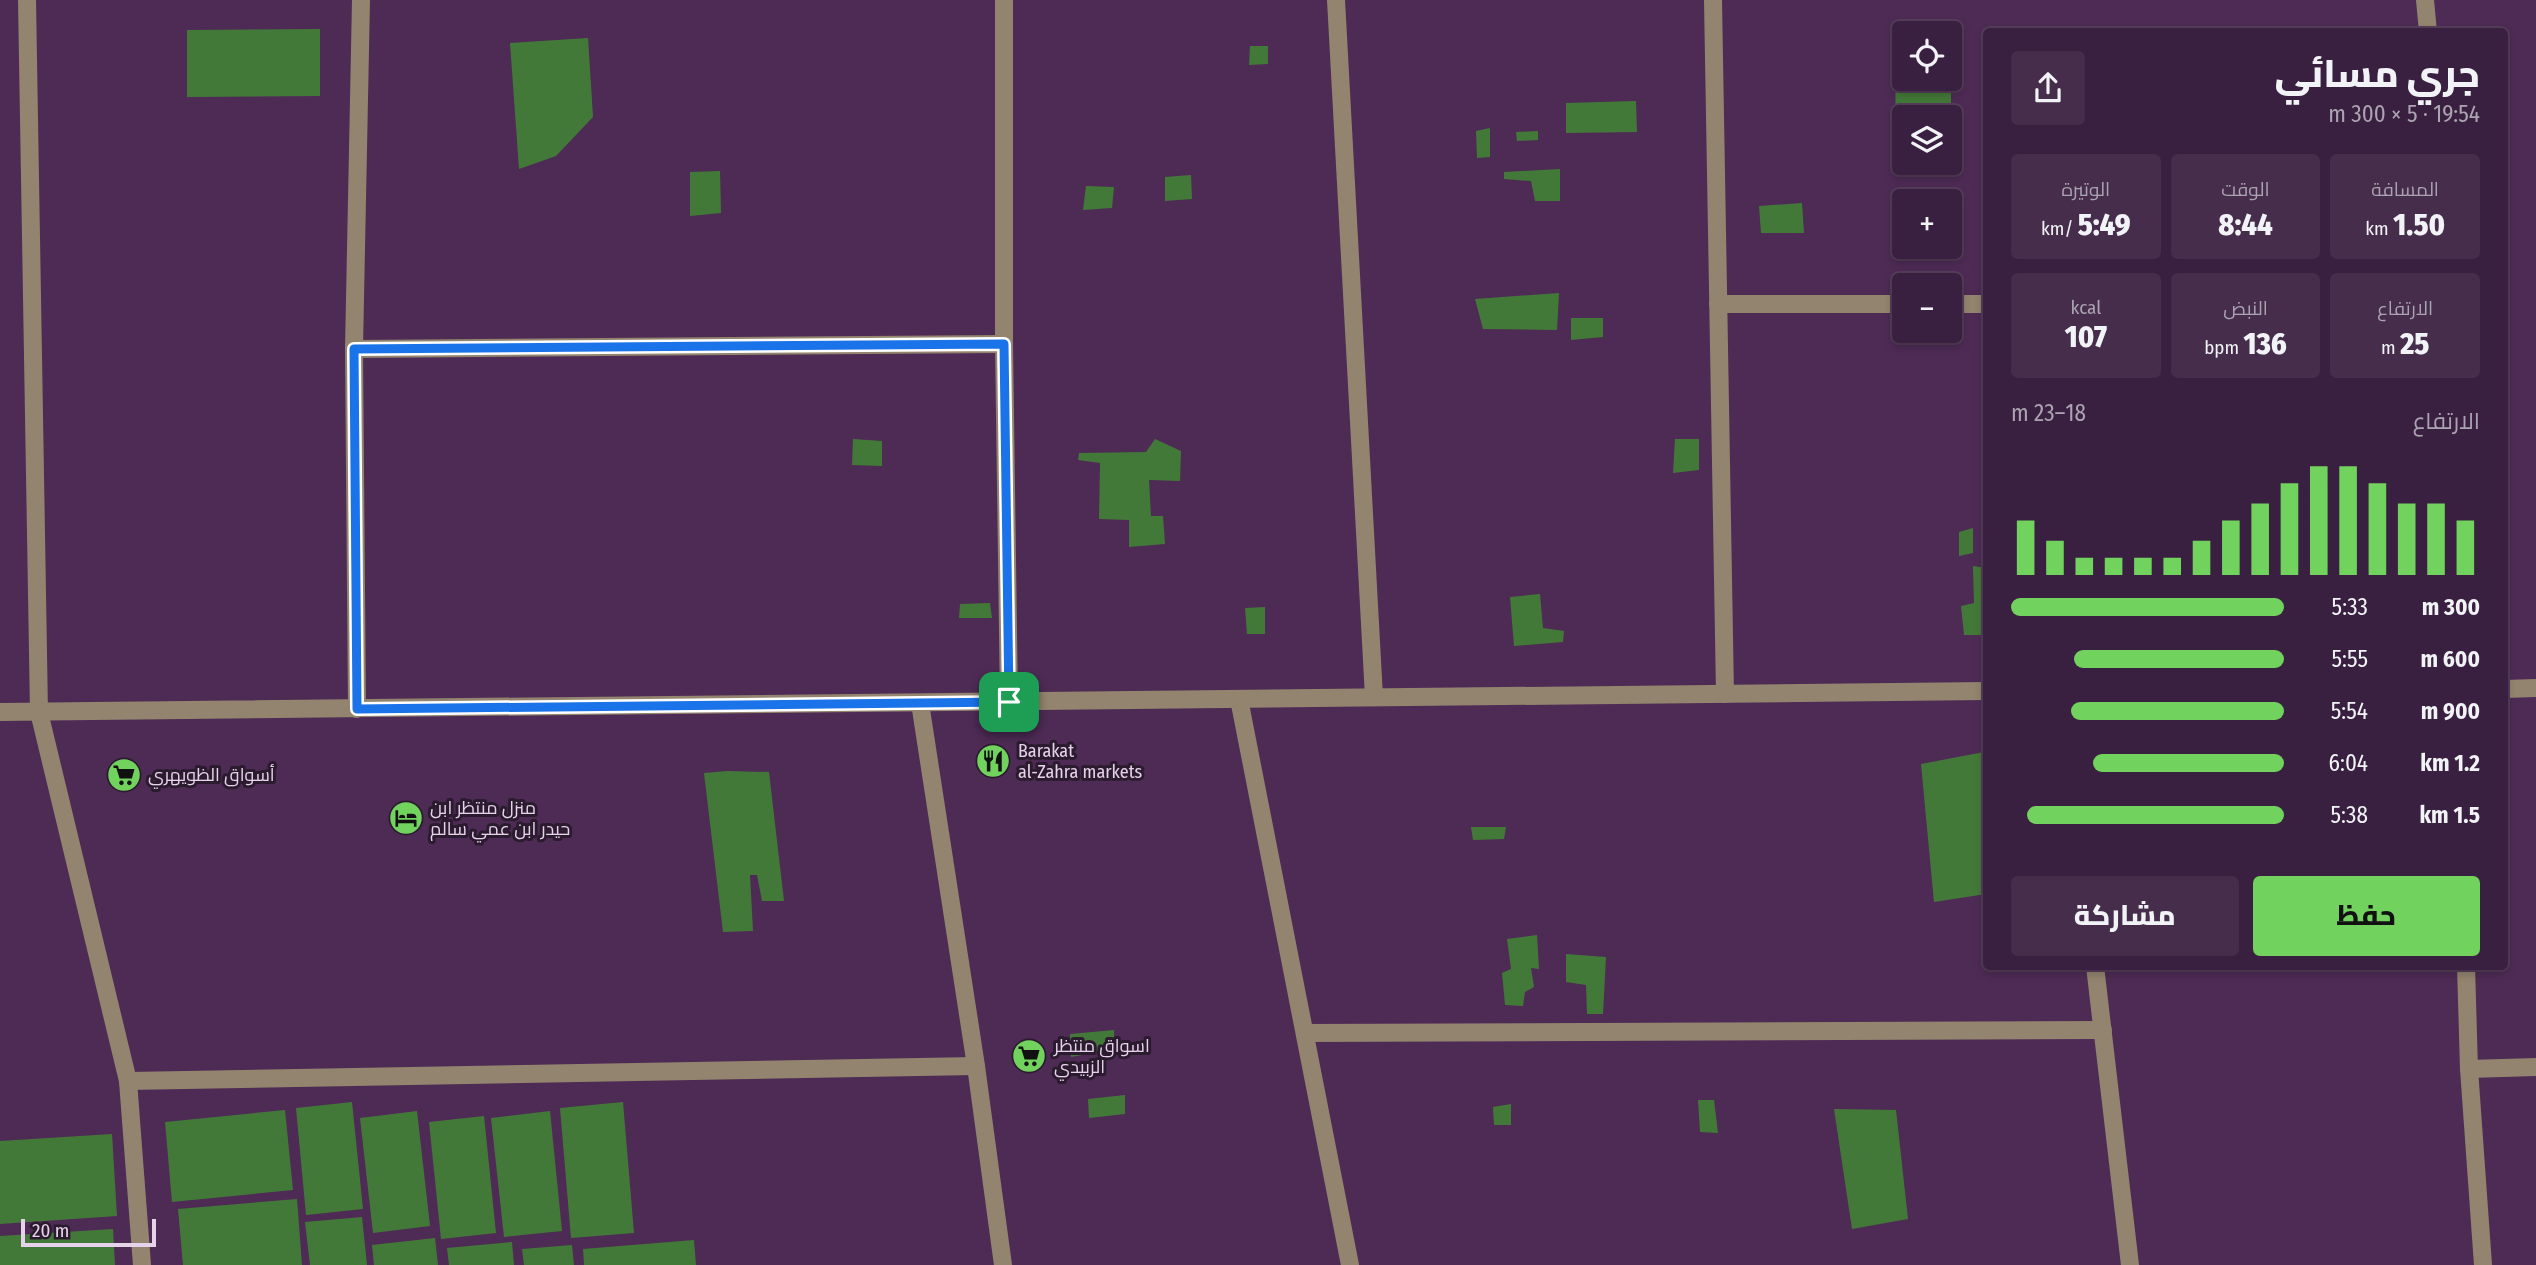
<!DOCTYPE html>
<html lang="ar">
<head>
<meta charset="utf-8">
<style>
  body { margin:0; font-family:"Fira Sans Condensed",Cairo,sans-serif; background:#452d4b; color:#f1f3f6; direction:rtl; height:100vh; display:flex; flex-direction:column; font-size:26px; white-space:nowrap }
  * { box-sizing:border-box; margin:0 }
  p { font-size:23px; color:#aba3b1 }
  .icon { flex:none; width:38px; height:38px; fill:none; stroke:currentColor; stroke-width:2; stroke-linecap:round; stroke-linejoin:round }
  .map { position:relative; flex:1; overflow:hidden; direction:ltr }
  .details { position:absolute; left:1983px; top:28px; width:525px; height:942px; display:flex; flex-direction:column; background:#3a2040; border-radius:7px; box-shadow:0 4px 10px #0003,0 0 0 2px #543e59; direction:rtl }
  .details>* { flex:none }
  .buttons { position:absolute; left:1892px; top:21px; display:grid; gap:14px }
  .buttons a { display:grid; place-items:center; width:70px; height:70px; border-radius:7px; background:#3a2040; box-shadow:0 4px 10px #0003,0 0 0 2px #543e59; font-size:35px }
  .scale { position:absolute; left:21px; bottom:18px; width:135px; box-sizing:border-box; padding-left:7px; border:4px solid #e7d2eb; border-top:0; font-size:19px; line-height:24px; white-space:nowrap; color:#e7d2eb; -webkit-text-stroke:5px #2b1b2e; paint-order:stroke }
  .pin { position:absolute; display:grid; place-items:center; width:60px; height:60px; color:#fff; margin:-30px; border-radius:14px; box-shadow:0 4px 10px #0006 }
  .round { display:grid; place-items:center; flex:none; width:74px; height:74px; border-radius:7px; background:#452d4b }
  .head { display:flex; align-items:center; justify-content:space-between; height:119px; padding:0 28px }
  h1 { font-size:38px; font-weight:800; line-height:52px }
  .stats { display:grid; grid-template-columns:repeat(3,1fr); gap:10px; height:119px; padding:7px 28px }
  .stats div { display:grid; align-content:center; border-radius:7px; background:#452d4b; text-align:center }
  .stats b { font-size:30px; font-weight:800 }
  .stats small { font-size:19px; font-weight:400 }
  .stats p { font-size:19px }
  .chart { height:196px; padding:14px 28px }
  .chart p { display:flex; justify-content:space-between }
  .chart svg { width:100%; height:126px; margin-top:7px; stroke:#71d25e; stroke-width:6 }
  .action { display:flex; gap:14px; margin-top:auto; padding:14px 28px }
  .action a { flex:1; height:80px; border-radius:7px; background:#71d25e; color:#111; font-size:28px; font-weight:800; line-height:80px; text-align:center }
  .action a+a { background:#452d4b; color:#f1f3f6 }
  ul { padding:0 28px; list-style:none; font-size:23px }
  li { display:grid; grid-template-columns:112px 84px 1fr; align-items:center; height:52px }
  li i { height:18px; border-radius:9px; background:#71d25e }
  .map>svg:first-child { display:block }
  .building { fill:#437938 }
  .lines { fill:none; stroke-linecap:round; stroke-linejoin:round }
  .minor { stroke:#92846e; stroke-width:18 }
  .route-casing { stroke:#fff; stroke-width:14 }
  .route { stroke:#1a73e8; stroke-width:9 }
  .labels { text-anchor:middle; dominant-baseline:central; stroke-width:6; stroke-linejoin:round; paint-order:stroke }
  .poi-label { font-size:18px; fill:#e7d2eb; stroke:#2b1b2e; text-anchor:start }
</style>
</head>
<body>
<div class="map">
<svg width="2536" height="1265" viewBox="0 0 2536 1265">
  <rect width="100%" height="100%" fill="#4e2b55"/>
  <g class="building">
    <polygon points="320,29 320,96 187,97 187,30"/>
    <polygon points="1904,34 1904,79 1951,79 1951,117 1904,117 1904,159 1895,158 1896,35"/>
    <polygon points="588,38 593,117 556,156 519,169 510,43"/>
    <polygon points="1250,46 1268,46 1268,64 1249,65"/>
    <polygon points="1636,101 1637,132 1566,133 1566,103"/>
    <polygon points="1490,128 1490,157 1477,158 1476,131"/>
    <polygon points="1538,131 1538,140 1517,141 1516,132"/>
    <polygon points="1560,169 1560,201 1535,201 1531,181 1504,179 1504,172"/>
    <polygon points="720,171 721,213 690,216 690,172"/>
    <polygon points="1191,175 1192,199 1165,201 1165,177"/>
    <polygon points="1086,186 1114,187 1112,208 1083,210"/>
    <polygon points="1802,203 1804,233 1761,233 1759,206"/>
    <polygon points="1559,293 1557,330 1483,329 1475,299"/>
    <polygon points="1571,318 1603,318 1603,337 1571,340"/>
    <polygon points="853,439 882,441 882,466 852,465"/>
    <polygon points="1155,439 1181,451 1180,481 1149,480 1151,516 1163,516 1165,544 1129,547 1129,520 1099,519 1100,463 1078,460 1079,453 1146,452"/>
    <polygon points="1675,439 1699,439 1699,470 1673,473"/>
    <polygon points="1973,528 1973,553 1959,556 1959,532"/>
    <polygon points="1973,566 1986,568 1986,635 1964,635 1961,606 1974,603"/>
    <polygon points="1540,594 1543,628 1564,631 1563,642 1514,646 1510,597"/>
    <polygon points="990,603 992,618 959,618 960,604"/>
    <polygon points="1265,607 1265,634 1247,634 1245,608"/>
    <polygon points="1984,752 1986,780 1986,894 1934,902 1921,764"/>
    <polygon points="727,771 769,772 784,901 762,901 757,875 750,875 753,931 723,932 704,773"/>
    <polygon points="1471,827 1506,827 1504,839 1473,840"/>
    <polygon points="1537,935 1539,969 1531,968 1534,987 1525,992 1523,1006 1505,1005 1502,973 1511,969 1507,939"/>
    <polygon points="1566,954 1606,957 1603,1014 1587,1014 1586,985 1566,982"/>
    <polygon points="1114,1030 1114,1049 1071,1057 1070,1034"/>
    <polygon points="1125,1095 1125,1114 1089,1118 1088,1099"/>
    <polygon points="1698,1100 1714,1100 1718,1133 1700,1132"/>
    <polygon points="352,1102 363,1209 306,1215 296,1108"/>
    <polygon points="623,1102 634,1233 571,1238 560,1108"/>
    <polygon points="1511,1104 1511,1125 1494,1125 1493,1107"/>
    <polygon points="1834,1109 1896,1110 1908,1219 1852,1229"/>
    <polygon points="285,1110 293,1190 172,1202 165,1122"/>
    <polygon points="417,1111 430,1226 373,1233 360,1118"/>
    <polygon points="550,1111 562,1231 504,1237 491,1118"/>
    <polygon points="484,1116 496,1233 441,1239 429,1122"/>
    <polygon points="112,1134 117,1216 0,1224 0,1141"/>
    <polygon points="297,1199 302,1265 183,1265 178,1209"/>
    <polygon points="362,1217 367,1265 310,1265 305,1222"/>
    <polygon points="113,1229 115,1265 0,1265 0,1236"/>
    <polygon points="435,1238 438,1265 374,1265 372,1245"/>
    <polygon points="694,1240 696,1265 584,1265 583,1249"/>
    <polygon points="512,1242 514,1265 449,1265 447,1248"/>
    <polygon points="572,1245 574,1265 524,1265 522,1249"/>
  </g>
  <g class="lines">
    <g class="minor">
      <polyline points="27,0 39,712 128,1081 142,1265"/>
      <polyline points="1004,0 1004,344 1009,702"/>
      <polyline points="1336,0 1374,697"/>
      <polyline points="1713,0 1725,694"/>
      <polyline points="2425,0 2428,32"/>
      <polyline points="1718,304 1904,304"/>
      <polyline points="1950,304 1986,304"/>
      <polyline points="354,349 1004,344"/>
      <polyline points="2504,689 2536,688"/>
      <polyline points="1239,699 1350,1265"/>
      <polyline points="920,703 976,1066 1003,1265"/>
      <polyline points="357,709 354,349 361,0"/>
      <polyline points="0,712 1986,691"/>
      <polyline points="2095,966 2130,1265"/>
      <polyline points="2466,966 2469,1069 2483,1265"/>
      <polyline points="1305,1033 2103,1030"/>
      <polyline points="2469,1069 2536,1067"/>
      <polyline points="128,1081 976,1066"/>
    </g>
  </g>
  <g class="lines">
    <g class="route-casing">
      <polygon id="route" points="1004,344 1009,702 357,709 354,349"/>
    </g>
    <use href="#route" class="route"/>
  </g>
  <defs>
    <g id="restaurant-disc" transform="scale(1.75)"><circle r="9.5" fill="#71d25e" stroke="#2b1b2e"/><path d="M-5-6h1v4h1v-4h1v4h1v-4h1v5L-1.5 .5V6h-2V.5L-5-1ZM5-6V6H3V1.5H1.5Q1.5-4 5-6Z" fill="#111"/></g>
    <g id="supermarket-disc" transform="scale(1.75)"><circle r="9.5" fill="#71d25e" stroke="#2b1b2e"/><path d="M-6-5.5h2.5l.6 2H6L4.5 2H-2.5L-4.4-4H-6ZM-1.5 3.2a1.3 1.3 0 1 0 .1 0ZM3 3.2a1.3 1.3 0 1 0 .1 0Z" fill="#111"/></g>
    <g id="hotel-disc" transform="scale(1.75)"><circle r="9.5" fill="#71d25e" stroke="#2b1b2e"/><path d="M-6-4.5h1.5V1H6V5H4.5V3h-9V5H-6ZM-4 0a1.8 1.8 0 1 1 3.6 0ZM.5 0V-2.5h3Q6-2.5 6 0Z" fill="#111"/></g>
  </defs>
  <g fill-rule="evenodd">
    <use href="#restaurant-disc" x="993" y="761"/>
    <use href="#supermarket-disc" x="124" y="775"/>
    <use href="#hotel-disc" x="406" y="818"/>
    <use href="#supermarket-disc" x="1029" y="1056"/>
  </g>
  <g class="labels">
    <g class="poi-label">
      <text x="1018" y="751">Barakat<tspan x="1018" dy="21">al-Zahra markets</tspan></text>
      <text x="148" y="775">أسواق الظويهري</text>
      <text x="430" y="808">منزل منتظر ابن<tspan x="430" dy="21">حيدر ابن عمي سالم</tspan></text>
      <text x="1054" y="1046">اسواق منتظر<tspan x="1054" dy="21">الزبيدي</tspan></text>
    </g>
  </g>
</svg>
<div class="buttons">
<a><svg class="icon" aria-label="locate" viewBox="0 0 24 24"><circle cx="12" cy="12" r="6"/><path d="M12 2v4M12 18v4M2 12h4M18 12h4"/></svg></a>
<a><svg class="icon" aria-label="layers" viewBox="0 0 24 24"><path d="M12 4l9 5-9 5-9-5zM3 14l9 5 9-5"/></svg></a>
<a>+</a>
<a>−</a>
</div>
<div class="scale">20 m</div>
<div class="pin" style="left:1009px;top:702px;background:#1e9e55"><svg class="icon" aria-label="arrive" viewBox="0 0 24 24"><path d="M6 21V4h12l-3 4 3 4H6"/></svg></div>
<section class="details">
<div class="head"><div><h1>جري مسائي</h1><p>19:54 · 5 × 300 m</p></div><a class="round"><svg class="icon" aria-label="share" viewBox="0 0 24 24"><path d="M12 15V3M7 8l5-5 5 5M5 13v7h14v-7"/></svg></a></div>
<div class="stats">
<div><p>المسافة</p><b>1.50<small> km</small></b></div>
<div><p>الوقت</p><b>8:44</b></div>
<div><p>الوتيرة</p><b>5:49<small> /km</small></b></div>
</div>
<div class="stats">
<div><p>الارتفاع</p><b>25<small> m</small></b></div>
<div><p>النبض</p><b>136<small> bpm</small></b></div>
<div><p>kcal</p><b>107</b></div>
</div>
<div class="chart"><p><span>الارتفاع</span>18–23 m</p>
<svg viewBox="0 0 160 44" preserveAspectRatio="none"><path d="M5 44V25M15 44V32M25 44V38M35 44V38M45 44V38M55 44V38M65 44V32M75 44V25M85 44V19M95 44V12M105 44V6M115 44V6M125 44V12M135 44V19M145 44V19M155 44V25"/></svg>
</div>
<ul>
<li><b>300 m</b>5:33<i style="width:100%"></i></li>
<li><b>600 m</b>5:55<i style="width:77%"></i></li>
<li><b>900 m</b>5:54<i style="width:78%"></i></li>
<li><b>1.2 km</b>6:04<i style="width:70%"></i></li>
<li><b>1.5 km</b>5:38<i style="width:94%"></i></li>
</ul>
<div class="action"><a>حفظ</a><a>مشاركة</a></div>
</section>
</div>
</body>
</html>
